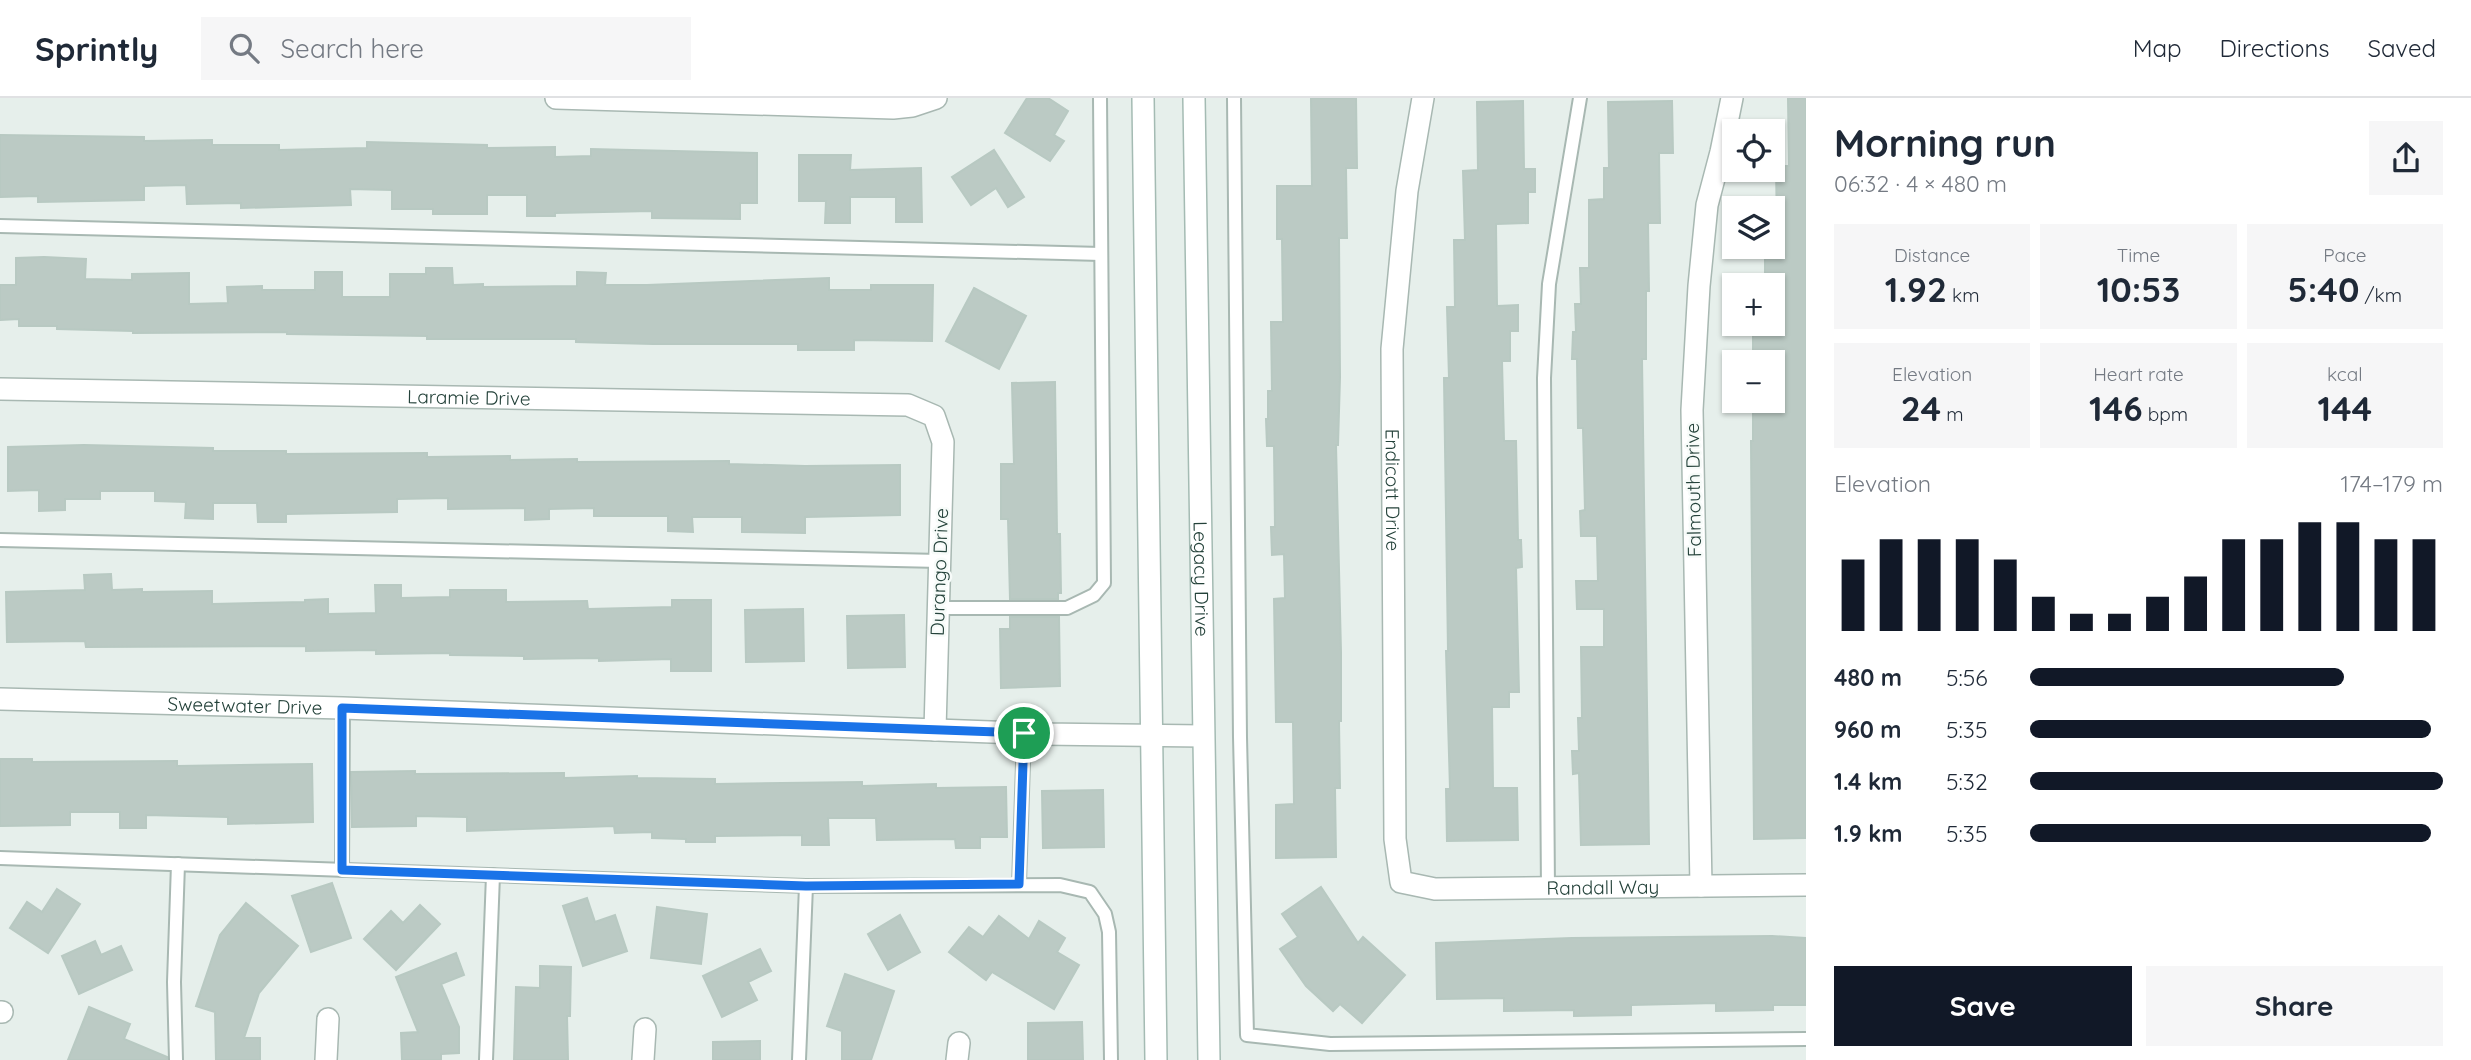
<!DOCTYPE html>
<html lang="en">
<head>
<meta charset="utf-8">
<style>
  body { margin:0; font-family:Quicksand,sans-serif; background:#f6f6f7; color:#1f2937; height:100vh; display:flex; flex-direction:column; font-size:26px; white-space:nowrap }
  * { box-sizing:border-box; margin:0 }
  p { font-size:23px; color:#747a83 }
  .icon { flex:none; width:38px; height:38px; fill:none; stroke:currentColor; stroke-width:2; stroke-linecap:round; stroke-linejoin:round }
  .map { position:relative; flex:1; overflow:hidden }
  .details { display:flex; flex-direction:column; background:#fff; width:665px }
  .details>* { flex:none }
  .tools { position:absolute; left:1722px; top:21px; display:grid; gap:14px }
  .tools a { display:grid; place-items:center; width:63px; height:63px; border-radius:0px; background:#fff; box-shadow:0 2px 5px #0004; font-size:35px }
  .pin { position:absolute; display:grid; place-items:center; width:60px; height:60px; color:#fff; margin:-30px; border:4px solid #fff; border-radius:50%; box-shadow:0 2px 7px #0007 }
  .round { display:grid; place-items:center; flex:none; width:74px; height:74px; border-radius:0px; background:#f6f6f7 }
  .summary { display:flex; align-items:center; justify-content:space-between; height:119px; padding:0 28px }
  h1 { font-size:38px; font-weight:700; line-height:52px }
  .stats { display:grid; grid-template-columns:repeat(3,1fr); gap:10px; height:119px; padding:7px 28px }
  .stats div { display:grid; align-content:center; border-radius:0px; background:#f6f6f7; text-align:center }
  .stats b { font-size:35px; font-weight:700 }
  .stats small { font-size:19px; font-weight:400 }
  .stats p { font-size:19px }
  .chart { height:196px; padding:14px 28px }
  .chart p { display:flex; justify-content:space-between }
  .chart svg { width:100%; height:126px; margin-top:7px; stroke:#111827; stroke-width:6 }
  .cta { display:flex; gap:14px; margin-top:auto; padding:14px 28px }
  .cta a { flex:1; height:80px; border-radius:0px; background:#111827; color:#fff; font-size:28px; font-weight:700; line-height:80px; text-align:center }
  .cta a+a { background:#f6f6f7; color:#1f2937 }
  ul { padding:0 28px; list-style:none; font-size:23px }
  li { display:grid; grid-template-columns:112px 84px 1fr; align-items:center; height:52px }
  li i { height:18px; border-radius:9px; background:#111827 }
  header { display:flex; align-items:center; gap:42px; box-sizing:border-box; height:98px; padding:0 35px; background:#fff; border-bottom:2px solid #e0e1e3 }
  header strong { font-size:33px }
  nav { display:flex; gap:38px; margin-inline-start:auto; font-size:24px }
  .search { width:490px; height:63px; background:#f6f6f7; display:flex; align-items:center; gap:18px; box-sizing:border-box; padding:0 24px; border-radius:0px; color:#747a83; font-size:26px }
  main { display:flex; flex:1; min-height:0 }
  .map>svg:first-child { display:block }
  .building { fill:#bbcac4; stroke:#b8c9c2; stroke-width:2 }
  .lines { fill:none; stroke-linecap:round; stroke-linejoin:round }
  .service-casing { stroke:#a8b8b2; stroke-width:16 }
  .minor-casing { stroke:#a8b8b2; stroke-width:24 }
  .secondary-casing { stroke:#a4bbb3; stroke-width:24 }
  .service { stroke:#fff; stroke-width:12 }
  .minor { stroke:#fff; stroke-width:21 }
  .secondary { stroke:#fff; stroke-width:21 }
  .route-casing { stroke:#fff; stroke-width:14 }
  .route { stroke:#1a73e8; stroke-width:9 }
  .labels { text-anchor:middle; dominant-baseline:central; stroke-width:5; stroke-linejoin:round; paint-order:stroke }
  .street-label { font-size:19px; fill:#24423a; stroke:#f7fbf9 }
</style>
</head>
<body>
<header>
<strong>Sprintly</strong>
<div class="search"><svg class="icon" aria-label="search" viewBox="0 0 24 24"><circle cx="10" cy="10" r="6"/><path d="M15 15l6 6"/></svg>Search here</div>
<nav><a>Map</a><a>Directions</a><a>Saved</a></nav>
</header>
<main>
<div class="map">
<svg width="1806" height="962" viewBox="0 0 1806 962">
  <rect width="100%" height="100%" fill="#e6efeb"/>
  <g class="building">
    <polygon points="1027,0 1048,0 1068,13 1054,37 1064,43 1050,63 1005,35"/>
    <polygon points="1311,0 1356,0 1357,70 1346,70 1347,140 1339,140 1340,279 1338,347 1336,347 1341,554 1341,623 1339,623 1340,690 1335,690 1336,759 1276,760 1276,707 1294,706 1293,624 1276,624 1274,501 1285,500 1284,456 1272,457 1271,429 1275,429 1274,348 1267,348 1266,321 1268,321 1268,293 1272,293 1271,224 1283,224 1282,141 1277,141 1277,88 1312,88"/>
    <polygon points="1788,0 1806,0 1806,740 1754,741 1751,343 1753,343 1753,303 1773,303 1773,258 1753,258 1753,226 1773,226 1773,187 1765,187 1765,149 1773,149 1773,135 1777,135 1776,68 1789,68"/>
    <polygon points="1523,3 1524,71 1535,71 1535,94 1528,94 1528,125 1496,126 1497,208 1518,207 1518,233 1510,233 1510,263 1502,263 1504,343 1516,343 1518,442 1521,442 1522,469 1516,470 1519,594 1509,594 1509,609 1492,609 1493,690 1517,690 1518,742 1447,743 1446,691 1450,691 1446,553 1448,553 1444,280 1449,280 1447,209 1455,209 1454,142 1465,142 1463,73 1478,72 1477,4"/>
    <polygon points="1672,3 1673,55 1659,55 1660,125 1648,125 1649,193 1646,193 1646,261 1642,261 1649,746 1581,747 1579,675 1573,676 1572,653 1579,653 1578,620 1582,620 1581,549 1604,549 1604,511 1577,511 1576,483 1598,483 1597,438 1581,438 1580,413 1585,412 1583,330 1578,330 1577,261 1572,261 1573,234 1576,234 1575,206 1581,206 1580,170 1589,170 1589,102 1604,101 1604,70 1609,70 1608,4"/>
    <polygon points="0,37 144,39 144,43 212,42 212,47 279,47 279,52 367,50 367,44 487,47 487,50 555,49 555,59 591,58 591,51 757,55 757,105 740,105 740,121 652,120 652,113 555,115 555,118 527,118 527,97 487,97 487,116 433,116 433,111 392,111 392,92 350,91 351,107 241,110 241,105 187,106 186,87 144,88 144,102 38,104 38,98 0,99"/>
    <polygon points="994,52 1024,99 1008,109 996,90 971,107 952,79"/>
    <polygon points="799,57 851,57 850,72 921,70 922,124 896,124 896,99 850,99 850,125 825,125 826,103 799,103"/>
    <polygon points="44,159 86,161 85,181 132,182 132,176 189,175 189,206 228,205 227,189 262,188 262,192 315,192 315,174 342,174 342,199 390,199 390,176 426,176 426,170 452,170 453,187 483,186 483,189 577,188 577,174 606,175 605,187 647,187 829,180 829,192 871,192 871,187 933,187 932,243 854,242 854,252 798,252 798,246 653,246 576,244 576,241 427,241 427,238 287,236 287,234 133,235 133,233 57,231 57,228 19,228 19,221 0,222 0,187 16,187 16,160"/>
    <polygon points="974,190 1026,218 999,271 946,243"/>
    <polygon points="1055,284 1057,436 1060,436 1061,495 1058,495 1058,501 1010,501 1008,421 1001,421 1001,366 1014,366 1012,285"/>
    <polygon points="84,347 213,350 213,353 286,353 286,356 427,355 427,359 510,358 510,362 577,361 577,364 729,363 729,366 805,368 900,367 900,417 805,419 805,435 742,434 742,419 692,419 693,434 668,433 668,418 594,418 594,410 549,411 549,421 525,422 525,410 448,411 448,400 397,401 397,414 286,416 286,424 258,424 257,405 213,405 213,421 185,420 186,404 155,403 155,393 100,393 100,401 65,401 65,412 39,413 39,392 8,393 8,349"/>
    <polygon points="111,476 112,492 142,491 142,494 212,493 212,506 305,504 305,502 328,501 328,516 376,515 375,487 401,487 401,500 450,499 450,492 506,492 506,504 587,503 588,511 672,509 672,502 711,502 711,573 671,573 671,561 599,563 599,560 524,561 524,558 450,557 450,555 376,556 376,552 306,553 306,548 86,549 85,543 7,544 6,494 85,492 84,477"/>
    <polygon points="803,511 804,563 746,564 745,512"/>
    <polygon points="904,517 905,569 848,570 847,518"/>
    <polygon points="1010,519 1059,519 1060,588 1001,590 1000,531 1010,531"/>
    <polygon points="0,661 32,661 32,664 177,663 177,668 312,666 313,724 228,726 228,719 146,717 146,730 120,730 120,714 70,714 70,727 0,728"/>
    <polygon points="415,673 415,676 564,675 564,680 637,678 637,680 715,681 715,686 862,684 862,688 936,686 936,690 1006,689 1007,739 980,739 980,750 956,750 955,741 877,742 876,720 828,720 829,747 802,747 802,737 715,738 715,744 686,744 686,741 652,740 652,734 615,735 614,728 467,733 467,719 416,718 416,728 352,729 351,674"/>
    <polygon points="1103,692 1104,749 1043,750 1042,693"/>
    <polygon points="332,785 351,840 311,854 292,798"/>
    <polygon points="1321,789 1358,845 1363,839 1405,877 1362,925 1340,906 1333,913 1306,888 1280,851 1298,839 1282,816"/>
    <polygon points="57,791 80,806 48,855 10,830 27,804 42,814"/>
    <polygon points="587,800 595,824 615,817 627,853 583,868 563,808"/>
    <polygon points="246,805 298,848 259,895 244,940 260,940 260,962 216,962 215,914 196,908 220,837"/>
    <polygon points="420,807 440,826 396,872 364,841 391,813 403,825"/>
    <polygon points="657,809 707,816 701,866 651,860"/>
    <polygon points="900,817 920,854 888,872 868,836"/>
    <polygon points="999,818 1029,841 1039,823 1065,840 1057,854 1079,867 1054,911 992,874 986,882 949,854 969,829 983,839"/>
    <polygon points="1772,838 1806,840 1806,907 1773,907 1773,912 1716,913 1716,905 1631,907 1631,917 1574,918 1574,912 1504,913 1504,900 1437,901 1436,845 1572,840"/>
    <polygon points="95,843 101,857 121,848 132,872 79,896 62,858"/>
    <polygon points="760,851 771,873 748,884 757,902 722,919 703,878"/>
    <polygon points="456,855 464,877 441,886 459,929 459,955 441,956 441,962 402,962 401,935 418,934 396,879"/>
    <polygon points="540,868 571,869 570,918 567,918 568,962 514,962 516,889 540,890"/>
    <polygon points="845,876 894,893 871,962 842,962 842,933 827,928"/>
    <polygon points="89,909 130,926 124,941 167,959 167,962 68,962"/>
    <polygon points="1082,924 1083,962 1028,962 1028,925"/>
    <polygon points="760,943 760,962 713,962 713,944"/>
  </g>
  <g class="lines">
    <g class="service-casing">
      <g id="service">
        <polyline points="1234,0 1240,639 1247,937 1330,946 1806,941"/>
        <polyline points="0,128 1101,156"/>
        <polyline points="0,442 940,463"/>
        <polyline points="938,510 1067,510 1094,497 1104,485 1100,0"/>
        <polyline points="0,760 806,788 1060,787 1090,794 1105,816 1109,834 1111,962"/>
        <polyline points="342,772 343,610"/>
        <polyline points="1019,786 1024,635"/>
        <polyline points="1548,791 1544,280 1549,186 1580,0"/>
        <polyline points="176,962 174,884 178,766"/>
        <polyline points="486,962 493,777"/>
        <polyline points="799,962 806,788"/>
      </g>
    </g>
    <g class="minor-casing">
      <g id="minor">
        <polyline points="556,0 893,10 912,8 936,0"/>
        <path id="s1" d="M1423 0 1407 93 1392 251 1395 741 1401 784 1435 791 1806 787"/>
        <path id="s2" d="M0 291 908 307 934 318 943 344 935 632"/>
        <path id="s3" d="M0 601 343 610 1042 636 1203 638"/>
        <polyline points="1701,788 1692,312 1699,188 1707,107 1721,54 1732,0"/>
        <polyline points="0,914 2,914"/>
        <polyline points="326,962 328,921"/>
        <polyline points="643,962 645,931"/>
        <polyline points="957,962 959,945"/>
      </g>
    </g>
    <g class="secondary-casing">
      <g id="secondary">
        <polyline points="1143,0 1156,962"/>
        <path id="s4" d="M1194 0 1209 962"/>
      </g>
    </g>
    <use href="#service" class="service"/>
    <use href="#minor" class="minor"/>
    <use href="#secondary" class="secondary"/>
  </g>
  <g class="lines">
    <g class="route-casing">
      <polygon id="route" points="342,610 1024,635 1019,786 806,788 342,772"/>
    </g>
    <use href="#route" class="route"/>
  </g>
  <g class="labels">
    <g class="street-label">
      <text stroke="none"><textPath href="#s2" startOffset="469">Laramie Drive</textPath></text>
      <text stroke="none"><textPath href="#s1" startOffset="394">Endicott Drive</textPath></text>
      <text transform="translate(1693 392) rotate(-91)">Falmouth Drive</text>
      <text transform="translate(939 474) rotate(-88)">Durango Drive</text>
      <text stroke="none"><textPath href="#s4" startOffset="481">Legacy Drive</textPath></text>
      <text stroke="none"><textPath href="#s3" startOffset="245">Sweetwater Drive</textPath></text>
      <text stroke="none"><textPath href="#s1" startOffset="989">Randall Way</textPath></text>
    </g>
  </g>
</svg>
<div class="tools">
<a><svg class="icon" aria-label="locate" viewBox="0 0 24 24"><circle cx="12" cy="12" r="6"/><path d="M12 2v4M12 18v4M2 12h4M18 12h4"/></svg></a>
<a><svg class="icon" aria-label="layers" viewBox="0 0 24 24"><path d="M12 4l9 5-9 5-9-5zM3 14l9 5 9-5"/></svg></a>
<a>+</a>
<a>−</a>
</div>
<div class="pin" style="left:1024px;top:635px;background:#1e9e55"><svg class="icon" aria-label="arrive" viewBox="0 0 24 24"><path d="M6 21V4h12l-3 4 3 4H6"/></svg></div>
</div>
<section class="details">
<div class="summary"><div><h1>Morning run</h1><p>06:32 · 4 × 480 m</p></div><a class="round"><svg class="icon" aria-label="share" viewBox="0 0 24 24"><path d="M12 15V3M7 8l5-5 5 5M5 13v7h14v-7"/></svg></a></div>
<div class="stats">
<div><p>Distance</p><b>1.92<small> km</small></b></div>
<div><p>Time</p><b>10:53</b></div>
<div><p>Pace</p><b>5:40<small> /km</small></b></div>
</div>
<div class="stats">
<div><p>Elevation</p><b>24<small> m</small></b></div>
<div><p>Heart rate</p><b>146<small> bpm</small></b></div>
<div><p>kcal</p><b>144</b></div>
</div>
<div class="chart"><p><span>Elevation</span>174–179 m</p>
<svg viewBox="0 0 160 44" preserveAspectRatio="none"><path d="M5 44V19M15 44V12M25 44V12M35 44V12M45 44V19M55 44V32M65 44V38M75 44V38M85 44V32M95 44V25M105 44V12M115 44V12M125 44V6M135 44V6M145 44V12M155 44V12"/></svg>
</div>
<ul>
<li><b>480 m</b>5:56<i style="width:76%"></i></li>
<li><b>960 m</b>5:35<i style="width:97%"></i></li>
<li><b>1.4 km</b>5:32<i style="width:100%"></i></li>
<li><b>1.9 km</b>5:35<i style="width:97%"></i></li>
</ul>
<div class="cta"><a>Save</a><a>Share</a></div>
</section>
</main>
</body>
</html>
